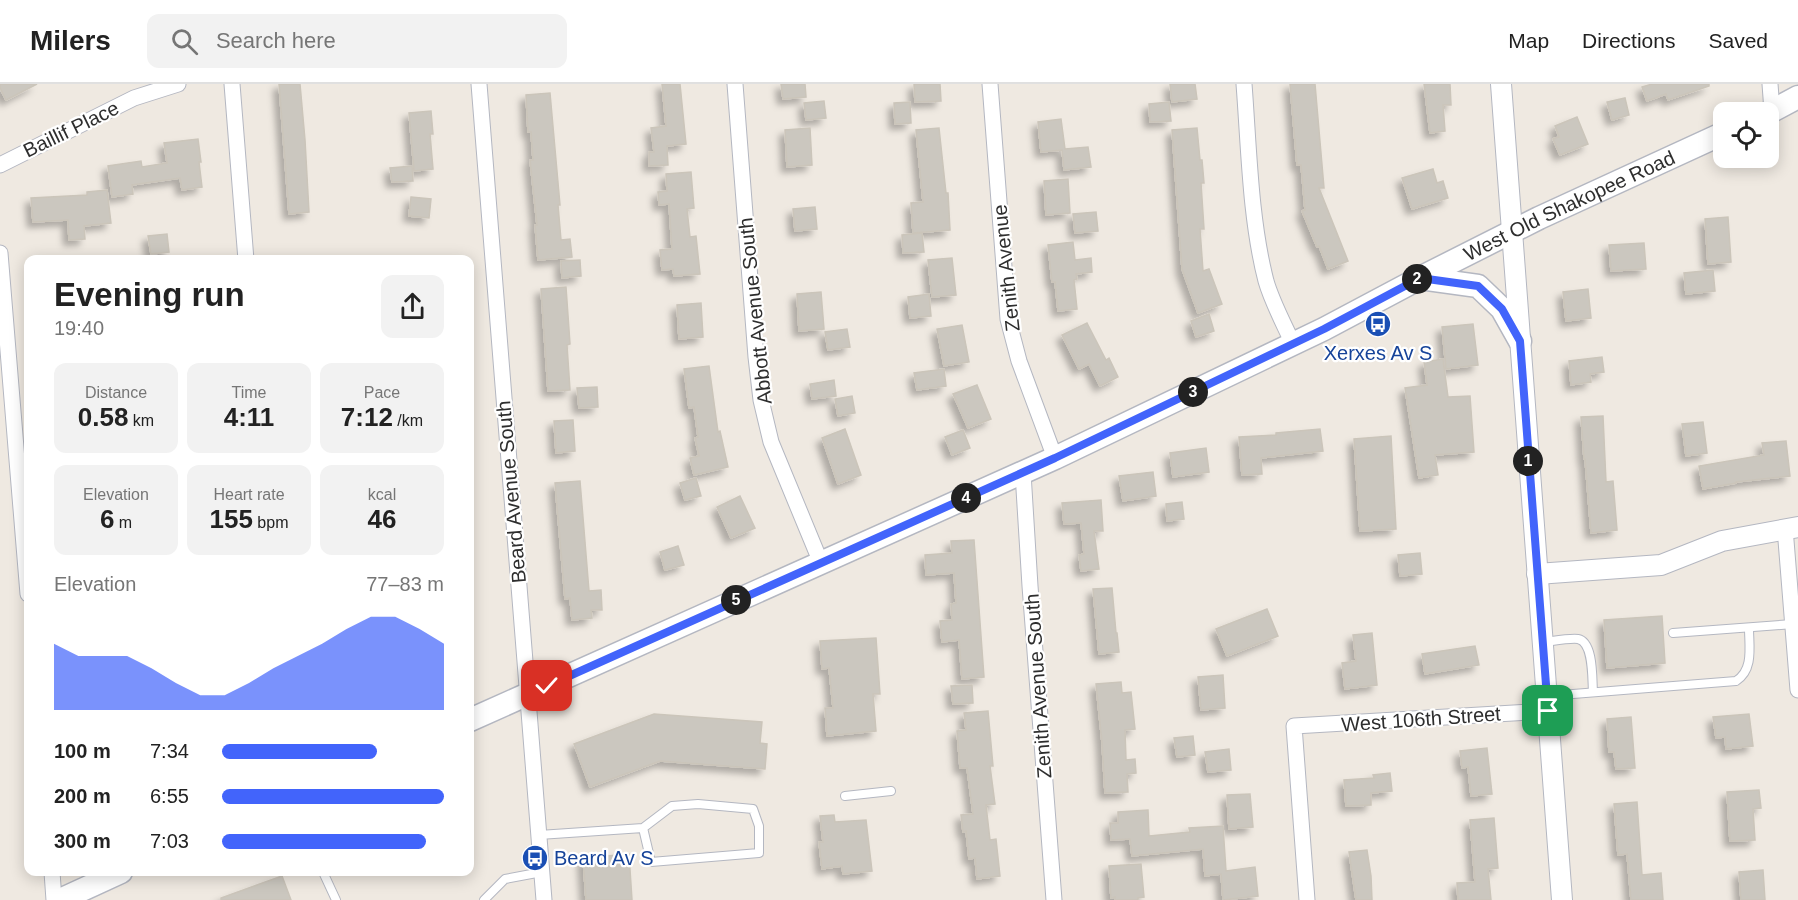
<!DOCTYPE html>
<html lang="en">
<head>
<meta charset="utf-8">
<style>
  body { margin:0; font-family:Arial,sans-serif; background:#f2f2f2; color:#222; height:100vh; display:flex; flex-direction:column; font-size:22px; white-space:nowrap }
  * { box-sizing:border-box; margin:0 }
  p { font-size:20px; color:#767676 }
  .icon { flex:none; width:33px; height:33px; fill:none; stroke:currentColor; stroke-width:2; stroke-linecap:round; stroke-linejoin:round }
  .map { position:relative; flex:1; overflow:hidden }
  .side { position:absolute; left:24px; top:171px; width:450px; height:621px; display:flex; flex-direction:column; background:#fff; border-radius:12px; box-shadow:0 3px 15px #0003 }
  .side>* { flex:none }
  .controls { position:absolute; left:1713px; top:18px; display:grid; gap:12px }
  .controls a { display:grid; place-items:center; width:66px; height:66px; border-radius:12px; background:#fff; box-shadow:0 3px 15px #0003; font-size:30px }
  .pin { position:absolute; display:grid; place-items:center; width:51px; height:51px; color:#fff; margin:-26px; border-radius:12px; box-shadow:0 3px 9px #0006 }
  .km { position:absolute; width:30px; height:30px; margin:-15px; border-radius:50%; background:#222; color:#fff; font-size:16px; line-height:30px; text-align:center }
  .round { display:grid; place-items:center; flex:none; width:63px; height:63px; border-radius:12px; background:#f2f2f2 }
  .overview { display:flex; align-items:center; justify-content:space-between; height:102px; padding:0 30px }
  h1 { font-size:33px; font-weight:800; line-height:45px }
  .metrics { display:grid; grid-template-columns:repeat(3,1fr); gap:9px; height:102px; padding:6px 30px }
  .metrics div { display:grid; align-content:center; border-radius:12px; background:#f2f2f2; text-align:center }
  .metrics b { font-size:26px; font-weight:800 }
  .metrics small { font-size:16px; font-weight:400 }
  .metrics p { font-size:16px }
  .chart { height:168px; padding:12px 30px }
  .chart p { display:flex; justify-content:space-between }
  .chart svg { width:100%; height:108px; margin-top:6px; fill:#4264fb; opacity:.7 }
  ul { padding:0 30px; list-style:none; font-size:20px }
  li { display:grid; grid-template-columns:96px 72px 1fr; align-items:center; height:45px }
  li i { height:15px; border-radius:8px; background:#4264fb }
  header { display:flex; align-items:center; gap:36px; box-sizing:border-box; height:84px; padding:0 30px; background:#fff; border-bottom:2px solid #e0e0e0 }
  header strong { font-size:28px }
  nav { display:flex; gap:33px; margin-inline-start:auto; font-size:21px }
  .search { width:420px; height:54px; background:#f2f2f2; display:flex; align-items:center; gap:15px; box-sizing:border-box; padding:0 21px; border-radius:12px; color:#767676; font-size:22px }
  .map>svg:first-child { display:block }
  .building { fill:#cbc7bf; stroke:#cbc5ba; stroke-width:1.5; filter:url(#shadow) }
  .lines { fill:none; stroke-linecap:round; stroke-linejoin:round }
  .service-casing { stroke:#b4b7c1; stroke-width:10 }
  .minor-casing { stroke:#b4b7c1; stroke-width:17 }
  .tertiary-casing { stroke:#b4b7c1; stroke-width:22 }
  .secondary-casing { stroke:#b4b7c1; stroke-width:25 }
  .service { stroke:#fff; stroke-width:8 }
  .minor { stroke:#fff; stroke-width:15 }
  .tertiary { stroke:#fff; stroke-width:20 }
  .secondary { stroke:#fff; stroke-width:22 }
  .route-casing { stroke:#fff; stroke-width:12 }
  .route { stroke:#4264fb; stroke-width:8 }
  .labels { text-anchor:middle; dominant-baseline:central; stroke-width:4.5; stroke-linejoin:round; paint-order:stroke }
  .street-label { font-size:20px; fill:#2e2e2e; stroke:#fff }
  .transit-label { font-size:20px; fill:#164399; stroke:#fff }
</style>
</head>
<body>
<header>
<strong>Milers</strong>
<div class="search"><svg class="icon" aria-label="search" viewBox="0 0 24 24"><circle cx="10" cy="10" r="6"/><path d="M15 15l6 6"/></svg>Search here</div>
<nav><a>Map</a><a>Directions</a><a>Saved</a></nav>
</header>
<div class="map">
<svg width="1798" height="816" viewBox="0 0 1798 816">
  <defs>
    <filter id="shadow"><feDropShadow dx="-5.5" dy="5.5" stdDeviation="3" flood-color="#0004"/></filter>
  </defs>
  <rect width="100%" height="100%" fill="#efe9e1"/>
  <g class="building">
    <polygon points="0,0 37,0 6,16 0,4"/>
    <polygon points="279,0 300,0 305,56 309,128 289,130"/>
    <polygon points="662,0 680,0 686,60 667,62 668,81 649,82 649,68 654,68 651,44 666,42"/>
    <polygon points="781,0 805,0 806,13 783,15"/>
    <polygon points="914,0 940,0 941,17 915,18"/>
    <polygon points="1170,0 1195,0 1197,15 1172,18"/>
    <polygon points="1290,0 1315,0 1324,104 1319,104 1348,177 1328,185 1319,162 1317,163 1302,127 1305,126 1301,81 1297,81"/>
    <polygon points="1424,0 1450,0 1451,21 1443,21 1445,47 1430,49"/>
    <polygon points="1652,0 1709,0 1709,2 1668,16 1666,10 1647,17 1642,3"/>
    <polygon points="550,9 560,121 558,121 561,156 570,155 572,173 538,176 535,141 537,141 530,76 533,76 531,48 528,48 526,11"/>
    <polygon points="1625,14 1629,31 1612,36 1607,18"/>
    <polygon points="824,17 826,34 806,36 804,19"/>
    <polygon points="910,18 911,39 895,40 894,19"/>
    <polygon points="1169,18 1171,37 1150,38 1149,20"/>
    <polygon points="431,27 433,50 430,50 433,85 414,87 409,29"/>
    <polygon points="1577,33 1588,60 1560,71 1553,55 1559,53 1555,42"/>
    <polygon points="1061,35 1065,65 1088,63 1091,83 1064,86 1062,66 1041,68 1038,38"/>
    <polygon points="810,44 812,81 787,83 785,46"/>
    <polygon points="939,44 946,109 948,109 950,146 913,149 911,119 923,118 916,46"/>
    <polygon points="1197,44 1200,76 1202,76 1204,99 1201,99 1204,145 1200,145 1203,187 1209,185 1222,220 1198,229 1182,185 1172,46"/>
    <polygon points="198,55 201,78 199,78 202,103 182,106 180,94 132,101 133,110 112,113 108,82 141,77 142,83 167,79 164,59"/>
    <polygon points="412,82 413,97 392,98 390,84"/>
    <polygon points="1433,85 1437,99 1443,97 1448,114 1412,125 1402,94"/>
    <polygon points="691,88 694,124 687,125 690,153 696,152 700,190 674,192 673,185 662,186 660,166 672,165 669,120 659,121 658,108 667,107 666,90"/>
    <polygon points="1068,95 1070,129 1046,131 1044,97"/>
    <polygon points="107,106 111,139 84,142 85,155 69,156 68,136 33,138 31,114 87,111 87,108"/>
    <polygon points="411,113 431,115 429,134 409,132"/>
    <polygon points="815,123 817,145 795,147 793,125"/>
    <polygon points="1096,128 1098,147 1075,149 1073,130"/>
    <polygon points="1728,133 1731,178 1708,180 1705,135"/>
    <polygon points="922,149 924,168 903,169 902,151"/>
    <polygon points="167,150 169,168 151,170 148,152"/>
    <polygon points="1073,158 1075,176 1091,174 1092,188 1076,190 1077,195 1074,196 1077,225 1058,227 1055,198 1052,198 1048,161"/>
    <polygon points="1644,159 1646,185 1611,187 1609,161"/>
    <polygon points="952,174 956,211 932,213 928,176"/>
    <polygon points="580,176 581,192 562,194 561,177"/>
    <polygon points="1713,186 1715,207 1686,210 1684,189"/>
    <polygon points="566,203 570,260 567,261 570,306 548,307 541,205"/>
    <polygon points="1588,205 1591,234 1566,237 1563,208"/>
    <polygon points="821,208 824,245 799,247 797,210"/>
    <polygon points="929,210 931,232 910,234 908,213"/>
    <polygon points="701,219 703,253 679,255 677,221"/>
    <polygon points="1209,230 1214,247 1196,253 1191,237"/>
    <polygon points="1087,239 1106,276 1109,274 1118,293 1100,302 1089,280 1079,285 1062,251"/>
    <polygon points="1473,240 1478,281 1446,285 1442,243"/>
    <polygon points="962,241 969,278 944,282 937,245"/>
    <polygon points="847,245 850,263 828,266 825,248"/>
    <polygon points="1602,273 1604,288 1590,290 1591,298 1571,301 1569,277"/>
    <polygon points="1443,275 1448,313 1470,312 1474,368 1435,371 1438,391 1419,394 1405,304 1427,301 1424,278"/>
    <polygon points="709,282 718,348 720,347 728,383 694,391 690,374 699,372 695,354 698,353 694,323 689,324 684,285"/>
    <polygon points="944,285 946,302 917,306 914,289"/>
    <polygon points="834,296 836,312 812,315 810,300"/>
    <polygon points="977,301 991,335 968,344 953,310"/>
    <polygon points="597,303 598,323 579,324 577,304"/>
    <polygon points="852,312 855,329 838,332 835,315"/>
    <polygon points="1603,332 1606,398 1613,397 1617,446 1591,449 1585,375 1584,375 1581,333"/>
    <polygon points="573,336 575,367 556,369 554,337"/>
    <polygon points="1703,338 1707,369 1686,372 1682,340"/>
    <polygon points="845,345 861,391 838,400 822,354"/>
    <polygon points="1320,345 1323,367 1261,374 1262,390 1242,391 1239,353 1276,351 1276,349"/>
    <polygon points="963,346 970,364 952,371 945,353"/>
    <polygon points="1391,352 1396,445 1360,447 1354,355"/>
    <polygon points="1786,357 1790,392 1736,398 1736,399 1703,405 1699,382 1764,371 1762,359"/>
    <polygon points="1206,364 1209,388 1173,393 1170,369"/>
    <polygon points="1153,388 1156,412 1123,417 1119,392"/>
    <polygon points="696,394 701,412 685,416 680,399"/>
    <polygon points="580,397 589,507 601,506 602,526 591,526 592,534 572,536 570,514 565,515 555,399"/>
    <polygon points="740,412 755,444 731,454 717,423"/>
    <polygon points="1101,416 1103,447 1094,447 1099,485 1081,487 1079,471 1084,470 1081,439 1064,440 1062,419"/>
    <polygon points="1182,418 1184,435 1167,437 1166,420"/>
    <polygon points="974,456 984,593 962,595 959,556 942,558 940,537 952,536 951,520 956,519 954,489 926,491 925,471 952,469 951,457"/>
    <polygon points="678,462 684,481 665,486 660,468"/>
    <polygon points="1420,469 1422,490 1400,492 1398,471"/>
    <polygon points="1112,504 1116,549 1117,549 1119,568 1099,570 1093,505"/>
    <polygon points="1267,525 1278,552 1227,572 1216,545"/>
    <polygon points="1662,532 1665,579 1607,584 1604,536"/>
    <polygon points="1372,549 1377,601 1345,605 1342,579 1356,577 1353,551"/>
    <polygon points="876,554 880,610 873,610 876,647 827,652 825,624 833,624 829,584 822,585 820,557"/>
    <polygon points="1475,562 1479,581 1425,590 1422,570"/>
    <polygon points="1223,591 1225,624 1201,626 1198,593"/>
    <polygon points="1121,598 1122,609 1131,608 1135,645 1125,646 1126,676 1135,675 1136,689 1127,690 1128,708 1105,709 1102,659 1096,600"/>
    <polygon points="972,601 973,619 953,620 951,602"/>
    <polygon points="988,627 993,682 990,682 995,720 986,721 990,756 996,755 1000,792 977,795 975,774 969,775 966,747 963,748 961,731 973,730 967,684 960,684 957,647 966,646 964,629"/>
    <polygon points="654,630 762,638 760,659 767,660 765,685 660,677 590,703 574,660"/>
    <polygon points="1749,630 1753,662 1726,665 1725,653 1716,654 1713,633"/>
    <polygon points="1631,633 1635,684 1616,685 1614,668 1609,668 1607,635"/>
    <polygon points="1193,652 1195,671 1177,673 1174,654"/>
    <polygon points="1487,664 1492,710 1471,712 1468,683 1462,684 1460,667"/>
    <polygon points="1229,665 1231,686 1208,688 1205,668"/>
    <polygon points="1390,689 1392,707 1371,709 1371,721 1346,722 1344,696 1374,694 1373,691"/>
    <polygon points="1759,706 1761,724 1753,725 1755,756 1730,757 1727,708"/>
    <polygon points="1250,710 1253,743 1229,745 1227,711"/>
    <polygon points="1637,718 1642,791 1661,789 1663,816 1631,816 1627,770 1618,771 1614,720"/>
    <polygon points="1148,726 1149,752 1190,748 1189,744 1223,742 1226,787 1255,783 1258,812 1223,816 1221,790 1205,792 1203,765 1132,772 1130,755 1111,756 1110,739 1118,739 1118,728"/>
    <polygon points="834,731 835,738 866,736 872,787 843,790 842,782 822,785 819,758 823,758 820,732"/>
    <polygon points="1494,734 1498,784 1488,785 1491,816 1458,816 1457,799 1475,798 1470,736"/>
    <polygon points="1367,766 1371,792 1372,816 1356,816 1349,768"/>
    <polygon points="629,770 632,816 586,816 583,774"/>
    <polygon points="1141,780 1144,813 1138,814 1138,816 1115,816 1115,813 1111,814 1109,782"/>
    <polygon points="1763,786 1765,816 1741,816 1739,788"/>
    <polygon points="282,792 291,816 221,816 221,814"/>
  </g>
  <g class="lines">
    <g class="service-casing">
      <g id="service">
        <polyline points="1673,549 1793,540"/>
        <path d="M1544 558C1553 557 1569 554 1578 555 1594 558 1592 596 1593 608"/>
        <path d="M1548 612 1736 597C1754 586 1749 562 1749 544"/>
        <polyline points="845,712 891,707"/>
        <polyline points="539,751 643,744 672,722 698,720 753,725 759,742 759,769 651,778 643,744"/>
        <polyline points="323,788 336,816"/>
        <polyline points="484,816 505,795 542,788"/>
      </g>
    </g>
    <g class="minor-casing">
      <g id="minor">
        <polyline points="232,0 246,176"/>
        <polyline points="479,0 544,816"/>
        <polyline points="735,0 756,273 761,316 771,358 821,479"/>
        <polyline points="990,0 1008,235 1019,277 1055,374"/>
        <path d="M1244 0C1249 64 1250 135 1266 197 1272 218 1284 240 1293 260"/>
        <polyline points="1770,0 1772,27"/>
        <polyline points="0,81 134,14 178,0"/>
        <polyline points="0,169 28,510"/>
        <polyline points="1023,389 1030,502 1054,816"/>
        <polyline points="1785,444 1798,606"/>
        <polyline points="52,788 54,816"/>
        <polyline points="1307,816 1294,642 1548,627"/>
      </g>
    </g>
    <g class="tertiary-casing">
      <g id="tertiary">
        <polyline points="1501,0 1562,816"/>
        <polyline points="1537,490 1661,481 1722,457 1798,443"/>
      </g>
    </g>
    <g class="secondary-casing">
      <g id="secondary">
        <polyline points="1768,29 1798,13"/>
        <polyline points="1420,194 1478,202 1502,225 1520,257"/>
        <path id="s1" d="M470 636 1055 374 1324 245 1420 194 1539 134 1724 49"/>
        <polyline points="60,816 121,788"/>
      </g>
    </g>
    <use href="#service" class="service"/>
    <use href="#minor" class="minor"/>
    <use href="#tertiary" class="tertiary"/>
    <use href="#secondary" class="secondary"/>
  </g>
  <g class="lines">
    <g class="route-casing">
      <polyline id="route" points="547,602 1055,374 1324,245 1420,194 1478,202 1502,225 1520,257 1548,627"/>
    </g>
    <use href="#route" class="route"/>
  </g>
  <defs>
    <g id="bus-disc" transform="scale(1.35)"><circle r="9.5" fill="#1a4fb4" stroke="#fff"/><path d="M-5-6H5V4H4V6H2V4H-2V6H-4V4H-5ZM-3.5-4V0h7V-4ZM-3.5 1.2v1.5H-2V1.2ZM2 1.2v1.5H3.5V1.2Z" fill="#fff"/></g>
  </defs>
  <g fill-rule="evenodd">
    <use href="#bus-disc" x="1378" y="240"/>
    <use href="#bus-disc" x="535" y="774"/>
  </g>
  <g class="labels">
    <g class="street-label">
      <text transform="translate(71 45) rotate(-26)">Baillif Place</text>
      <text stroke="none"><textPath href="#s1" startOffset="1214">West Old Shakopee Road</textPath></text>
      <text transform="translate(1006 184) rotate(-96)">Zenith Avenue</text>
      <text transform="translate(755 227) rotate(-96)">Abbott Avenue South</text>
      <text transform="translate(511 408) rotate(-95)">Beard Avenue South</text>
      <text transform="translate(1038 602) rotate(-94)">Zenith Avenue South</text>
      <text transform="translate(1421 635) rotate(-4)">West 106th Street</text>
    </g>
    <g class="transit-label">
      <text x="1378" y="269">Xerxes Av S</text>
      <text x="554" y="774" text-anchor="start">Beard Av S</text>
    </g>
  </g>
</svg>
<div class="controls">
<a><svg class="icon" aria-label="locate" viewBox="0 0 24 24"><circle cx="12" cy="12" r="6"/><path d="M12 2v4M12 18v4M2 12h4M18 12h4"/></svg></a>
</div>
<div class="pin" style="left:1548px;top:627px;background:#1e9e55"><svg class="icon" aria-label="arrive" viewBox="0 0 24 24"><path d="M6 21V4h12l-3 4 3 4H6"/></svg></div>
<div class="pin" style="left:547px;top:602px;background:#d93025"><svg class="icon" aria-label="check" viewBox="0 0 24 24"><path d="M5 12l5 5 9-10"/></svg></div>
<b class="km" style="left:1528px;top:377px">1</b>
<b class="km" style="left:1417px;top:195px">2</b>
<b class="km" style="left:1193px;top:308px">3</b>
<b class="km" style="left:966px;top:414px">4</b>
<b class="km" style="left:736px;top:516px">5</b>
<section class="side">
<div class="overview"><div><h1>Evening run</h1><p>19:40</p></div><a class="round"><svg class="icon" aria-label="share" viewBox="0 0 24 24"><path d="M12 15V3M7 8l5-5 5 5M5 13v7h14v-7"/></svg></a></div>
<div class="metrics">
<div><p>Distance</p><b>0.58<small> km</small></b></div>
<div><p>Time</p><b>4:11</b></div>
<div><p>Pace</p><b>7:12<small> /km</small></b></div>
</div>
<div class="metrics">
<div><p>Elevation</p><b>6<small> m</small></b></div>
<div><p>Heart rate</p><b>155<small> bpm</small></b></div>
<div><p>kcal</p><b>46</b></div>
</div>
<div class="chart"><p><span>Elevation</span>77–83 m</p>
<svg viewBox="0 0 160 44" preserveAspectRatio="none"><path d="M0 44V17L10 22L20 22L30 22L40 27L50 33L60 38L70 38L80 33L90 27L100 22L110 17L120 11L130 6L140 6L150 11L160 17V44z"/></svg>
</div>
<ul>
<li><b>100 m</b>7:34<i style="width:70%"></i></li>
<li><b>200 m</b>6:55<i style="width:100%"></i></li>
<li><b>300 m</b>7:03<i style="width:92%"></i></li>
</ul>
</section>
</div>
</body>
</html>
